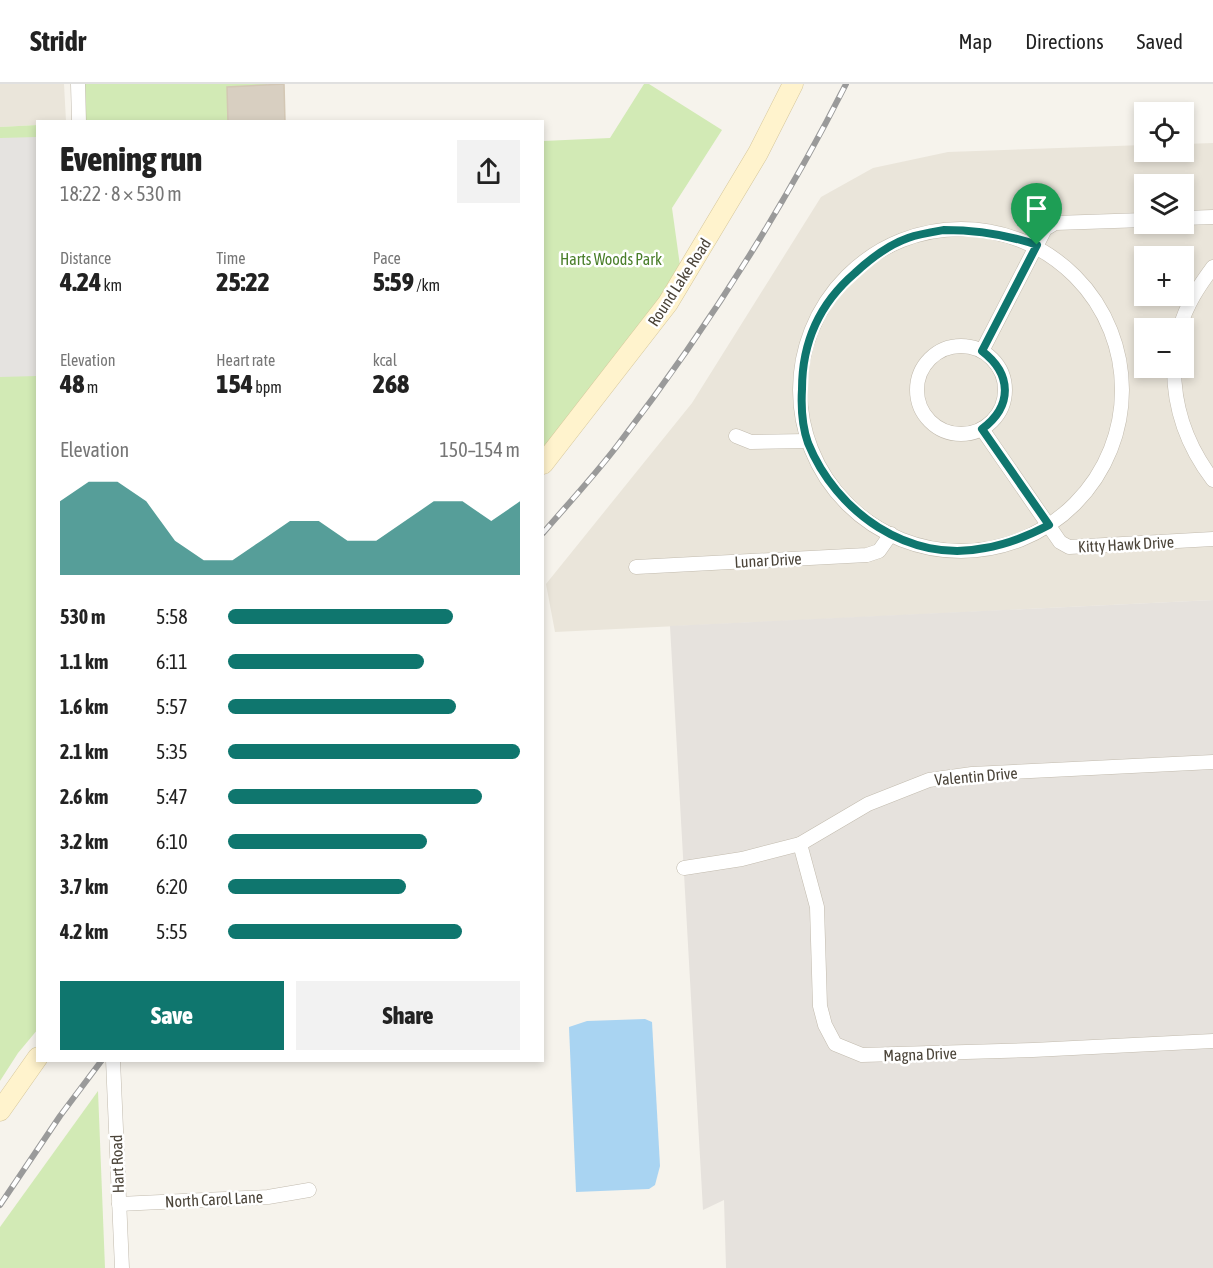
<!DOCTYPE html>
<html lang="en">
<head>
<meta charset="utf-8">
<style>
  body { margin:0; font-family:"Asap Condensed",sans-serif; background:#f2f2f2; color:#222; height:100vh; display:flex; flex-direction:column; font-size:22px; white-space:nowrap }
  * { box-sizing:border-box; margin:0 }
  p { font-size:20px; color:#767676 }
  .icon { flex:none; width:33px; height:33px; fill:none; stroke:currentColor; stroke-width:2; stroke-linecap:round; stroke-linejoin:round }
  .map { position:relative; flex:1; overflow:hidden }
  .side { position:absolute; left:36px; top:36px; width:508px; height:942px; display:flex; flex-direction:column; background:#fff; border-radius:0px; box-shadow:0 3px 9px #0003 }
  .side>* { flex:none }
  .fabs { position:absolute; left:1134px; top:18px; display:grid; gap:12px }
  .fabs a { display:grid; place-items:center; width:60px; height:60px; border-radius:0px; background:#fff; box-shadow:0 3px 9px #0003; font-size:30px }
  .pin { position:absolute; display:grid; place-items:center; width:51px; height:51px; color:#fff; margin:-62px -26px; border-radius:50% 50% 50% 0; rotate:-45deg; box-shadow:0 0 6px #0007 }
  .pin .icon { rotate:45deg }
  .round { display:grid; place-items:center; flex:none; width:63px; height:63px; border-radius:0px; background:#f2f2f2 }
  .overview { display:flex; align-items:center; justify-content:space-between; height:102px; padding:0 24px }
  h1 { font-size:33px; font-weight:800; line-height:45px }
  .figures { display:grid; grid-template-columns:repeat(3,1fr); gap:9px; height:102px; padding:6px 24px }
  .figures div { display:grid; align-content:center }
  .figures b { font-size:26px; font-weight:800 }
  .figures small { font-size:16px; font-weight:400 }
  .figures p { font-size:16px }
  .chart { height:168px; padding:12px 24px }
  .chart p { display:flex; justify-content:space-between }
  .chart svg { width:100%; height:108px; margin-top:6px; fill:#0f766e; opacity:.7 }
  .action { display:flex; gap:12px; margin-top:auto; padding:12px 24px }
  .action a { flex:1; height:69px; border-radius:0px; background:#0f766e; color:#fff; font-size:24px; font-weight:800; line-height:69px; text-align:center }
  .action a+a { background:#f2f2f2; color:#222 }
  ul { padding:0 24px; list-style:none; font-size:20px }
  li { display:grid; grid-template-columns:96px 72px 1fr; align-items:center; height:45px }
  li i { height:15px; border-radius:8px; background:#0f766e }
  header { display:flex; align-items:center; gap:36px; box-sizing:border-box; height:84px; padding:0 30px; background:#fff; border-bottom:2px solid #e0e0e0 }
  header strong { font-size:28px }
  nav { display:flex; gap:33px; margin-inline-start:auto; font-size:21px }
  .map>svg:first-child { display:block }
  .residential { fill:#eae5da; fill-rule:evenodd }
  .industrial { fill:#e6e2dd }
  .green { fill:#d2eab5 }
  .parking { fill:#e5e3e0 }
  .water { fill:#a9d4f2 }
  .building { fill:#d8cfc1; stroke:#d3c7b4; stroke-width:1.5 }
  .lines { fill:none; stroke-linecap:round; stroke-linejoin:round }
  .minor-casing { stroke:#c2bbae; stroke-width:15 }
  .secondary-casing { stroke:#d6c79b; stroke-width:21 }
  .minor { stroke:#fff; stroke-width:14 }
  .secondary { stroke:#fff3cd; stroke-width:20 }
  .rail-casing { stroke:#9a9a9a; stroke-width:6 }
  .rail { stroke:#fff; stroke-width:4; stroke-dasharray:11; stroke-linecap:butt }
  .route-casing { stroke:#fff; stroke-width:12 }
  .route { stroke:#0f766e; stroke-width:8 }
  .labels { text-anchor:middle; dominant-baseline:central; stroke-width:5; stroke-linejoin:round; paint-order:stroke }
  .park-label { font-size:16px; fill:#4a7f2a; stroke:#fff }
  .street-label { font-size:16px; fill:#4b4439; stroke:#fff }
</style>
</head>
<body>
<header>
<strong>Stridr</strong>
<nav><a>Map</a><a>Directions</a><a>Saved</a></nav>
</header>
<div class="map">
<svg width="1213" height="1184" viewBox="0 0 1213 1184">
  <rect width="100%" height="100%" fill="#f6f3ec"/>
  <g class="residential">
    <polygon points="0,0 64,0 66,37 38,38 37,41 0,43"/>
    <path d="M1213 59V516L555 548 546 500 692 319 821 113 873 84 948 68 1144 61V68H1184V60ZM1144 100H1184V140H1144ZM1144 172H1184V212H1144ZM1144 244H1184V284H1144Z"/>
  </g>
  <polygon class="industrial" points="1213,516 1213,1184 726,1184 724,1116 703,1126 670,542"/>
  <g class="green">
    <polygon points="79,0 267,0 274,37 80,37"/>
    <polygon points="644,0 649,0 722,46 672,124 682,196 543,366 543,57 610,54"/>
    <polygon points="37,41 38,945 18,969 0,997 0,43"/>
    <polygon points="98,1007 105,1184 0,1184 0,1143"/>
  </g>
  <polygon class="parking" points="37,53 37,292 0,293 0,54"/>
  <polygon class="water" points="645,935 652,938 660,1082 655,1101 649,1105 576,1108 569,943 587,937"/>
  <polygon class="building" points="284,0 285,38 228,38 227,3"/>
  <g class="lines">
    <g class="minor-casing">
      <g id="minor">
        <polyline points="78,0 79,38"/>
        <polyline points="1184,134 1213,133"/>
        <circle cx="961" cy="306" r="161"/>
        <path d="M1180 244C1186 221 1199 202 1213 183"/>
        <circle cx="961" cy="306" r="44"/>
        <polyline points="982,267 1045,145 1055,139 1144,136"/>
        <path d="M1174 284C1174 326 1187 362 1213 396"/>
        <polyline points="982,345 1060,458 1069,463 1213,455"/>
        <polyline points="736,352 751,358 807,357"/>
        <polyline points="636,483 867,471 879,467 891,450"/>
        <polyline points="800,760 817,823 820,922 825,941 835,960 862,971 1033,966 1213,957"/>
        <polyline points="684,784 742,775 800,760 868,720 929,696 972,690 1213,678"/>
        <polyline points="113,976 122,1184"/>
        <polyline points="119,1120 268,1113 309,1106"/>
      </g>
    </g>
    <g class="secondary-casing">
      <g id="secondary">
        <polyline points="543,380 668,219 758,69 793,0"/>
        <polyline points="0,1027 38,973"/>
      </g>
    </g>
    <use href="#minor" class="minor"/>
    <use href="#secondary" class="secondary"/>
    <g class="rail-casing">
      <g id="rail">
        <path d="M543 449C568 420 594 392 617 362 704 249 782 127 846 0"/>
        <polyline points="0,1121 60,1032 102,976"/>
      </g>
    </g>
    <use href="#rail" class="rail"/>
  </g>
  <g class="lines">
    <g class="route-casing">
      <path id="route" d="M944 146C977 146 1005 150 1037 161L982 267C1012 290 1013 322 982 345L1049 441C1028 452 1009 460 985 464 909 480 836 428 808 359 802 342 801 322 802 305 802 258 820 219 855 189 870 175 888 161 908 154 919 150 932 148 944 146Z"/>
    </g>
    <use href="#route" class="route"/>
  </g>
  <g class="labels">
    <g class="park-label">
      <text x="611" y="175">Harts Woods Park</text>
    </g>
    <g class="street-label">
      <text transform="translate(679 198) rotate(-57)">Round Lake Road</text>
      <text transform="translate(1126 460) rotate(-3)">Kitty Hawk Drive</text>
      <text transform="translate(768 476) rotate(-3)">Lunar Drive</text>
      <text transform="translate(976 692) rotate(-5)">Valentin Drive</text>
      <text transform="translate(920 970) rotate(-2)">Magna Drive</text>
      <text transform="translate(117 1080) rotate(-92)">Hart Road</text>
      <text transform="translate(214 1115) rotate(-3)">North Carol Lane</text>
    </g>
  </g>
</svg>
<div class="fabs">
<a><svg class="icon" aria-label="locate" viewBox="0 0 24 24"><circle cx="12" cy="12" r="6"/><path d="M12 2v4M12 18v4M2 12h4M18 12h4"/></svg></a>
<a><svg class="icon" aria-label="layers" viewBox="0 0 24 24"><path d="M12 4l9 5-9 5-9-5zM3 14l9 5 9-5"/></svg></a>
<a>+</a>
<a>−</a>
</div>
<div class="pin" style="left:1037px;top:161px;background:#1e9e55"><svg class="icon" aria-label="arrive" viewBox="0 0 24 24"><path d="M6 21V4h12l-3 4 3 4H6"/></svg></div>
<section class="side">
<div class="overview"><div><h1>Evening run</h1><p>18:22 · 8 × 530 m</p></div><a class="round"><svg class="icon" aria-label="share" viewBox="0 0 24 24"><path d="M12 15V3M7 8l5-5 5 5M5 13v7h14v-7"/></svg></a></div>
<div class="figures">
<div><p>Distance</p><b>4.24<small> km</small></b></div>
<div><p>Time</p><b>25:22</b></div>
<div><p>Pace</p><b>5:59<small> /km</small></b></div>
</div>
<div class="figures">
<div><p>Elevation</p><b>48<small> m</small></b></div>
<div><p>Heart rate</p><b>154<small> bpm</small></b></div>
<div><p>kcal</p><b>268</b></div>
</div>
<div class="chart"><p><span>Elevation</span>150–154 m</p>
<svg viewBox="0 0 160 44" preserveAspectRatio="none"><path d="M0 44V14L10 6L20 6L30 14L40 30L50 38L60 38L70 30L80 22L90 22L100 30L110 30L120 22L130 14L140 14L150 22L160 14V44z"/></svg>
</div>
<ul>
<li><b>530 m</b>5:58<i style="width:77%"></i></li>
<li><b>1.1 km</b>6:11<i style="width:67%"></i></li>
<li><b>1.6 km</b>5:57<i style="width:78%"></i></li>
<li><b>2.1 km</b>5:35<i style="width:100%"></i></li>
<li><b>2.6 km</b>5:47<i style="width:87%"></i></li>
<li><b>3.2 km</b>6:10<i style="width:68%"></i></li>
<li><b>3.7 km</b>6:20<i style="width:61%"></i></li>
<li><b>4.2 km</b>5:55<i style="width:80%"></i></li>
</ul>
<div class="action"><a>Save</a><a>Share</a></div>
</section>
</div>
</body>
</html>
